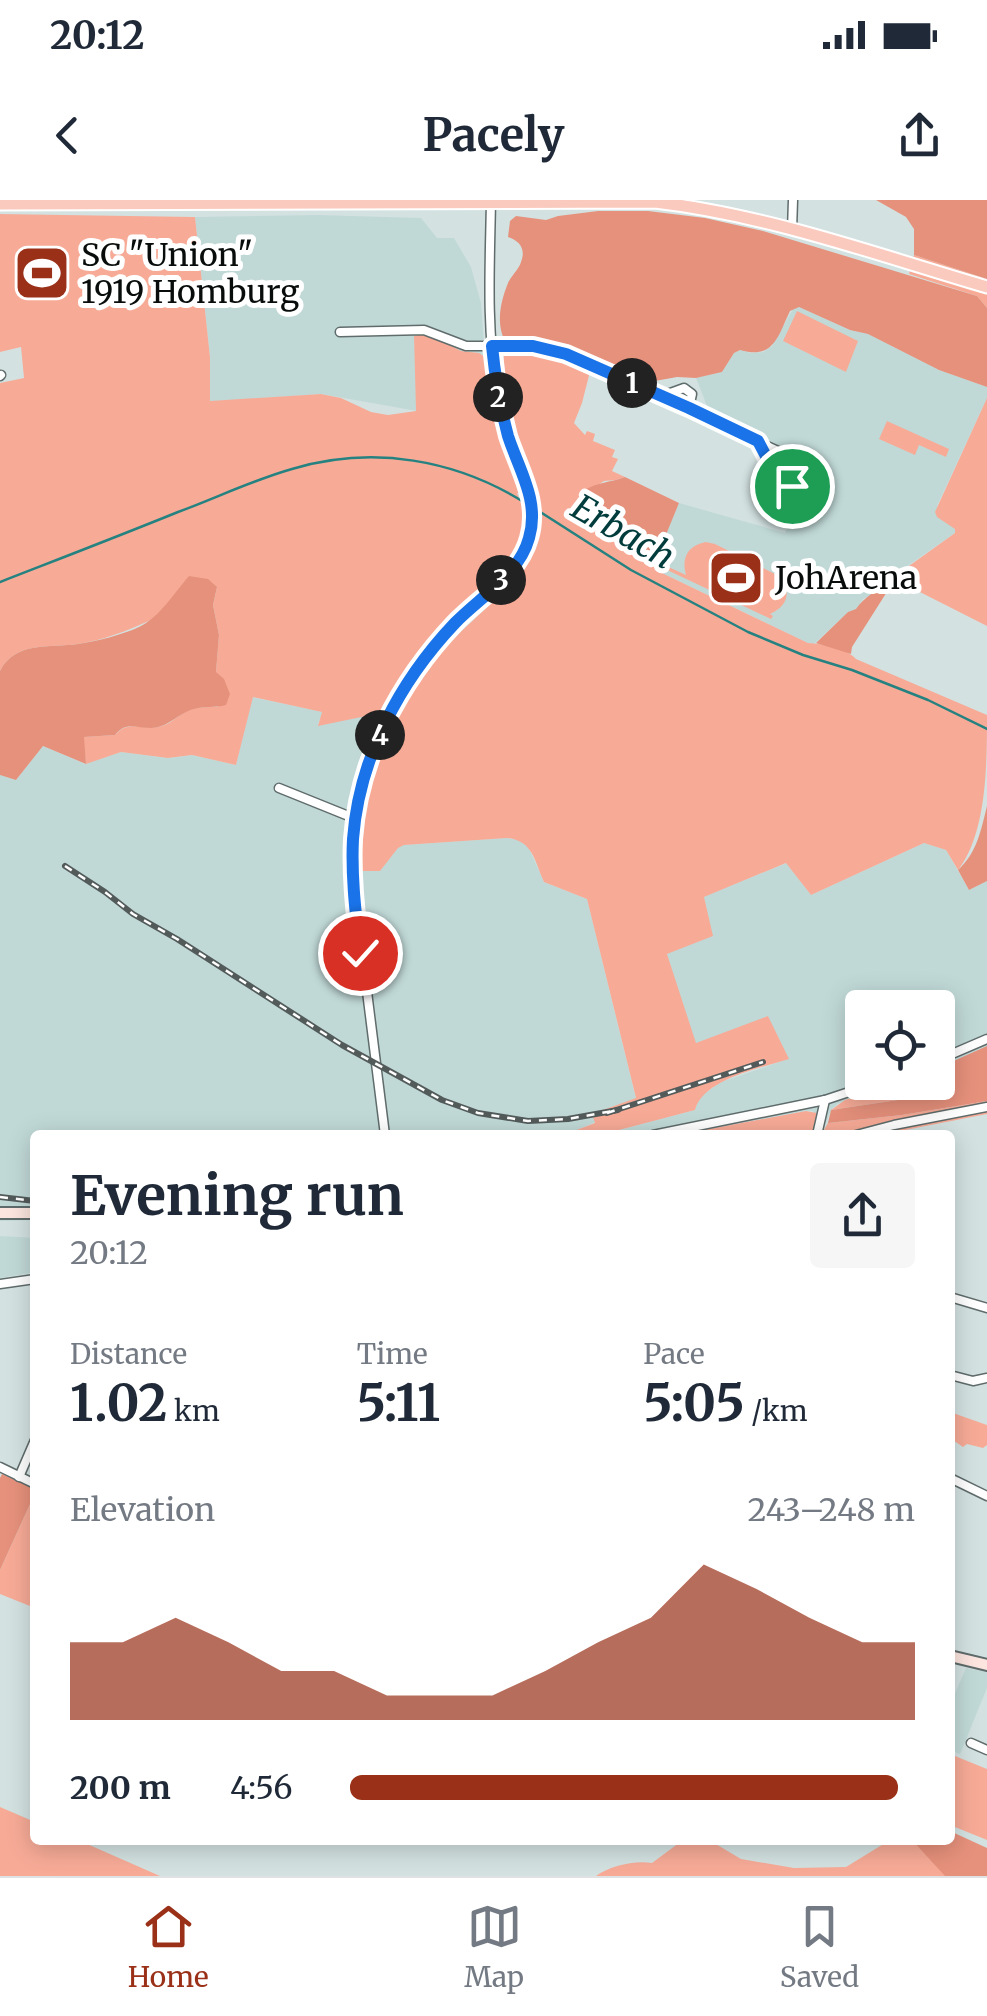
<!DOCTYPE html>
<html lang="en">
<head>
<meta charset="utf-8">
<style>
  body { margin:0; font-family:Merriweather,serif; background:#f6f6f7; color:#1f2937; height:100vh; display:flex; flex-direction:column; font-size:38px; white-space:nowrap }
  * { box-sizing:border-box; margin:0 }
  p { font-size:32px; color:#747a83 }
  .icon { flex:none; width:55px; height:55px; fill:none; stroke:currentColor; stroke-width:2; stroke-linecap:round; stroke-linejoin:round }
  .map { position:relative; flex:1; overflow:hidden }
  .drawer { position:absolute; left:30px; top:930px; width:925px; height:715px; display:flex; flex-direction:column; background:#fff; border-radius:10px; box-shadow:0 5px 25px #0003 }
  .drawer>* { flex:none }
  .controls { position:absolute; left:845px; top:790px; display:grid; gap:20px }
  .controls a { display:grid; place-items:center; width:110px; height:110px; border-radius:10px; background:#fff; box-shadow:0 5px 25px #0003; font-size:50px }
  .pin { position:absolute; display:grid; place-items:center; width:85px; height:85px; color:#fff; margin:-42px; border:5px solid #fff; border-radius:50%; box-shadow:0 2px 10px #0007 }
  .km { position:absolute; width:50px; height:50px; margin:-25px; border-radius:50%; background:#222; color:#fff; font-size:28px; line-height:50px; text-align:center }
  .round { display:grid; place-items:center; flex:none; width:105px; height:105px; border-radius:10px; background:#f6f6f7 }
  .head { display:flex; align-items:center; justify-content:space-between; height:170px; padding:0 40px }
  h1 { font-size:55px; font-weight:700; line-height:75px }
  .stats { display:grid; grid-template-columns:repeat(3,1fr); gap:15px; height:170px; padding:10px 40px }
  .stats div { display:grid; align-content:center }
  .stats b { font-size:50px; font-weight:700 }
  .stats small { font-size:28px; font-weight:400 }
  .stats p { font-size:28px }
  .chart { height:280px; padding:20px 40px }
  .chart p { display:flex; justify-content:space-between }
  .chart svg { width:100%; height:180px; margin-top:10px; fill:#993017; opacity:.7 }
  ul { padding:0 40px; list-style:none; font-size:32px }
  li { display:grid; grid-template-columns:160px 120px 1fr; align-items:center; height:75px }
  li i { height:25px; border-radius:12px; background:#993017 }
  .status { display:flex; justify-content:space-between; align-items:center; height:70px; padding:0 50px; background:#fff; direction:ltr }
  .status svg { height:28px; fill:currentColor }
  header { display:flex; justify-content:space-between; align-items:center; height:130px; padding:0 40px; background:#fff; font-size:45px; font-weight:700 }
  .dock { display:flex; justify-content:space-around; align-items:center; height:140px; border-top:2px solid #e0e1e3; background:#fff; font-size:28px; color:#747a83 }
  .dock a { display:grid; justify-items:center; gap:5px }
  .dock .current { color:#993017 }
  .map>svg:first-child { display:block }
  .built { fill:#c0d9d7 }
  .green { fill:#f7ab97 }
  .forest { fill:#e6917c }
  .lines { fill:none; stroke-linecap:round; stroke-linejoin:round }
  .stream { stroke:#258280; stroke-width:2.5 }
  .street-casing { stroke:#5f6c6b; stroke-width:11 }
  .secondary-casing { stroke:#5f6c6b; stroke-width:14 }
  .primary-casing { stroke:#fff; stroke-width:15 }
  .street { stroke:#fff; stroke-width:8 }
  .secondary { stroke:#fce5df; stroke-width:10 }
  .primary { stroke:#facabe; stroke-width:11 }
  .rail-casing { stroke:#535b5a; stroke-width:6 }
  .rail { stroke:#fff; stroke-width:2.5; stroke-dasharray:8; stroke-linecap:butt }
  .route-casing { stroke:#fff; stroke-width:20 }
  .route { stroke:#1a73e8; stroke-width:12 }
  .labels { text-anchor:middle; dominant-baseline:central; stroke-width:10; stroke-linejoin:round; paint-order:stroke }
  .poi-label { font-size:32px; fill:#080d0c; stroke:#fff; text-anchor:start }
  .water-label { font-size:35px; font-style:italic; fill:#003c3b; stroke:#fff }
</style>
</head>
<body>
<div class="status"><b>20:12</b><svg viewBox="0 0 49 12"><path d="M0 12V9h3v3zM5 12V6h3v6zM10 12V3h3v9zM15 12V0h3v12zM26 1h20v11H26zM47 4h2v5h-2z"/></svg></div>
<header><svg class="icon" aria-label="back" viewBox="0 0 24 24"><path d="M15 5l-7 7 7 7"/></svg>Pacely<svg class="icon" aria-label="share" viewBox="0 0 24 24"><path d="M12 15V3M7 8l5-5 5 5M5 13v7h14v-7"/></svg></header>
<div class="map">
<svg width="987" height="1676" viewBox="0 0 987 1676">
  <rect width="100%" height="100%" fill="#d3e2e1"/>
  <g class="built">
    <polygon points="318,15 421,18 437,38 454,38 471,67 481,103 485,157 479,153 461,152 427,133 417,211 321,194 210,202 210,157 195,17"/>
    <polygon points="794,107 799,107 850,130 868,134 939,170 987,187 987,198 937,306 956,330 955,333 893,376 874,394 863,399 856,410 848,412 814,444 808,443 662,373 654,364 679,303 785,333 814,265 707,206 696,178 722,172 734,153 740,150 751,153 763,152 772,146"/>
    <polygon points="524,310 540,319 535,346 528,361 511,382 464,426 440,453 415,486 367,602 361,670 379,671 398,647 404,645 507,638 520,640 528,646 544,682 587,699 636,899 593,914 595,922 566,935 35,935 35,1020 0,1021 0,575 16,580 43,546 85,564 121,552 168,558 192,555 236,565 252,497 323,512 318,524 382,511 397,483 427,442 463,404 505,365 516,349 522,334"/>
    <polygon points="924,643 946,650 969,690 987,681 987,846 938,868 938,808 862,808 862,882 897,883 837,904 831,910 821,935 813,935 818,926 813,911 806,911 677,935 600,935 695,910 698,898 721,882 788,859 768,817 696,844 666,754 703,697 787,663 811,695"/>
    <polygon points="0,1036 35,1038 35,1072 0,1078"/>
    <polygon points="966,1468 987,1472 987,1488 960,1554 950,1550 950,1505"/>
  </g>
  <g class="green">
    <path d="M0 14 195 17 210 157V201L321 194 341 198 371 212 388 215 416 211 414 136 427 133 461 151 479 153 485 157 494 212 521 294 517 293 524 310 522 334 516 349 505 365 463 404 427 442 397 483 382 511 376 514 318 526 322 512 253 497 236 565 192 555 168 558 121 552 86 564 83 537 115 535C129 518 144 532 162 526 173 523 181 512 192 509 200 507 210 507 218 507L216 472 219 435 213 405 217 387C172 409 128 436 78 444 50 448 15 441 0 471V183L24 178 21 147 0 152Z"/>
    <polygon points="914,55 987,79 987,108 977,96 909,74"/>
    <polygon points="797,111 858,141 846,172 783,141"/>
    <path d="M504 139 544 142 594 156 582 203 574 223 585 235 587 231 595 234 593 241 615 250 612 257 618 259 612 271 625 277 616 280 604 281 580 297 578 309 584 321 654 364 662 373 808 443C824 444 845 447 856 459L987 515C987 564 987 633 958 670L946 650 924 643 811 695 786 663 704 697 713 736 667 754 696 843 768 816 789 859C761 868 703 879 695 910L600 935 566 934 595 923 592 914 636 898 587 699 544 682C534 660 533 641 507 638L404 645 398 648 380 671H361C362 648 363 625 367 603 377 548 405 496 440 454 470 417 531 380 539 332 545 295 526 262 515 229 510 210 504 189 503 169 503 160 505 149 504 139Z"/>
    <polygon points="987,198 987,426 906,385 898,384 890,387 888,381 955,333 955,329 937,317 935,312"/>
    <polygon points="887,221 949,249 946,257 919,245 915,255 879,239"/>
    <path d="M706 342 715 344 781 377C791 393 788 406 770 414L773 416 771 419 663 368 664 365 686 375C681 358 688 345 706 342Z"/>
    <polygon points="897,883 924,883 924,890 911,898 831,910 845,900"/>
    <polygon points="987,901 987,914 885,934 821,935 828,923 902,915"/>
    <polygon points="806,911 817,913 819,918 813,935 677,935"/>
    <polygon points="950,1212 987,1225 987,1245 983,1248 967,1244 963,1247 950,1238"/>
    <polygon points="35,1293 35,1408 0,1394 0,1370"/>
    <polygon points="950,1554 987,1569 987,1640 950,1625"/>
    <polygon points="0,1607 35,1622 35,1640 78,1640 160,1676 0,1676"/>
    <path d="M683 1640H709L741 1659 794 1668 846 1667 890 1640H915L948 1676H596C609 1666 635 1660 652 1663Z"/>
  </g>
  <g class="forest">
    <polygon points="876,0 987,0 987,79 914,55 914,29 906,17"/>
    <path d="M598 11H648L705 18 763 31 977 96 987 108V187L939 170 868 134 850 130 799 107 790 111C778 136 774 160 740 150L734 153 722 172 696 178 677 177 655 181 594 156 560 146 543 142 504 139C496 122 501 100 508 83 511 76 519 69 521 62 526 49 520 41 508 37L510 21 516 16 546 20 558 16Z"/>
    <path d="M625 277 679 303 654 364 583 321C566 282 602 286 625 277Z"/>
    <path d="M189 376 208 379 217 387 213 405 219 435 216 472 224 479 230 494 226 505C215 508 205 506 194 509 178 513 168 528 151 528 135 528 126 521 115 535L84 537 86 564 43 546 16 580 0 575V471C15 441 50 448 78 444 97 441 122 435 139 427 160 417 174 393 189 376Z"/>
    <path d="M888 381 890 387 852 447 851 454 816 443 848 412 856 409C864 397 877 391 888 381Z"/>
    <path d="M987 606V681L969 690 958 670C977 653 981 630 987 606Z"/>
    <polygon points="987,846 987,901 902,915 828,923 831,910 911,898 924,890 924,883 938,882 938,868"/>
    <polygon points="2,1274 35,1289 35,1293 0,1370 0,1278"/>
    <polygon points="950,1631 987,1648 987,1676 945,1676 912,1640 950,1640"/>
  </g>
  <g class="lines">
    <g class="stream">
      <polyline points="534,308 631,370 748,432 803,455 852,470 928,500 987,529"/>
      <path d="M0 382C59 359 119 336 178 312 216 298 253 280 292 269 373 245 456 259 527 304"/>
    </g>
    <g class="street-casing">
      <g id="street">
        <polyline points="792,30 793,0"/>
        <polyline points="340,132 424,130 466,146 511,146 551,149 580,159 793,258 805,264 797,281 792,286 782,283 777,279 757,241"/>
        <polyline points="0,176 1,175"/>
        <polyline points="662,196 684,188 692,194 689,208"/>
        <polyline points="279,588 356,619"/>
        <polyline points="938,860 987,839"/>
        <path d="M385 935 353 680C350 582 389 490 458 421 483 395 521 372 530 335 538 300 521 272 510 241 504 224 499 206 497 189 486 127 490 63 491 0"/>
        <polyline points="653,935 825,900 879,882"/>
        <polyline points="817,935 825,900"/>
        <polyline points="856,935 894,925 987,907"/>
        <polyline points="0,1084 35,1079"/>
        <polyline points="950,1097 987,1108"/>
        <polyline points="950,1175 973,1181 987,1178"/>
        <polyline points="0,1267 35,1284"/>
        <polyline points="19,1277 35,1240"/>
        <polyline points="950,1278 987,1296"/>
        <polyline points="971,1543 987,1550"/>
      </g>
    </g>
    <g class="secondary-casing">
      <g id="secondary">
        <polyline points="0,1013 35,1013"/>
        <polyline points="950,1456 987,1465"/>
      </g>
    </g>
    <g class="primary-casing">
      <path id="primary" d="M0 4 655 2C768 15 878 55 987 87"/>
    </g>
    <use href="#street" class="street"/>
    <use href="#secondary" class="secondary"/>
    <use href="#primary" class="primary"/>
    <g class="rail-casing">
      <g id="rail">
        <polyline points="65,666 105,692 133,714 177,739 342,845 442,900 478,913 528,921 568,919 618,910"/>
        <polyline points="607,913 763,862"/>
        <polyline points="0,997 35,1001"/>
      </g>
    </g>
    <use href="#rail" class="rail"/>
  </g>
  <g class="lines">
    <g class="route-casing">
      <path id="route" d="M360 753C356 716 351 677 353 639 359 558 399 482 455 423 480 397 519 375 529 338 540 301 519 270 508 236 500 206 495 177 492 146H533L566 154 689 208 758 241 778 279 782 283 792 286"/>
    </g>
    <use href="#route" class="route"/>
  </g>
  <defs>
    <g id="stadium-square" transform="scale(2.875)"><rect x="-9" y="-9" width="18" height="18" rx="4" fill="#993017" stroke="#fff"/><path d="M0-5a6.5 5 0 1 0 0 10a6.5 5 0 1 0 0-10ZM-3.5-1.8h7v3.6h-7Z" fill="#fff"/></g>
  </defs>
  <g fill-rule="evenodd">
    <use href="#stadium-square" x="42" y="73"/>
    <use href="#stadium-square" x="736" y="378"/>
  </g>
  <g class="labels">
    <g class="poi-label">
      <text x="81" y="55">SC "Union"<tspan x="81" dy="37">1919 Homburg</tspan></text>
      <text x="775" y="378">JohArena</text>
    </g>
    <g class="water-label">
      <text transform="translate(623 332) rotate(30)">Erbach</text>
    </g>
  </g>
</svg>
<div class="controls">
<a><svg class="icon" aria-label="locate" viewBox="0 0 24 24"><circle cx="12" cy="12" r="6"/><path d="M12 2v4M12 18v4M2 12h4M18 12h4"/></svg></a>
</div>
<div class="pin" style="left:792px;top:286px;background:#1e9e55"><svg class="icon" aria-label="arrive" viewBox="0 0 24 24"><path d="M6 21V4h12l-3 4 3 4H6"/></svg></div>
<div class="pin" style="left:360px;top:753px;background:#d93025"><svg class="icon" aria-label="check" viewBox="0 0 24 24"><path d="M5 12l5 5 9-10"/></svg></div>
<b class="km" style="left:632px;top:183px">1</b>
<b class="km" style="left:498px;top:197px">2</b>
<b class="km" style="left:501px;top:380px">3</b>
<b class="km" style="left:380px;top:535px">4</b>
<section class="drawer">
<div class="head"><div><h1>Evening run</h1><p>20:12</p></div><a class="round"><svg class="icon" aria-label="share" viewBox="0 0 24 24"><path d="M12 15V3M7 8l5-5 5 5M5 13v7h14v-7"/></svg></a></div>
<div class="stats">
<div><p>Distance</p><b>1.02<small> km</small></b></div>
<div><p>Time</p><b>5:11</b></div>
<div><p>Pace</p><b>5:05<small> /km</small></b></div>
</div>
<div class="chart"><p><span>Elevation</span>243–248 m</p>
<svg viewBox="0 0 160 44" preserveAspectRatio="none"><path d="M0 44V25L10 25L20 19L30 25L40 32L50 32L60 38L70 38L80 38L90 32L100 25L110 19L120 6L130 12L140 19L150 25L160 25V44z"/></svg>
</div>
<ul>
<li><b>200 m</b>4:56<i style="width:97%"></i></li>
</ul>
</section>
</div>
<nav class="dock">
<a class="current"><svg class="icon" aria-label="home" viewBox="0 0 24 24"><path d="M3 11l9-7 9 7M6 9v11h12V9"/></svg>Home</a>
<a><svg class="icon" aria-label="map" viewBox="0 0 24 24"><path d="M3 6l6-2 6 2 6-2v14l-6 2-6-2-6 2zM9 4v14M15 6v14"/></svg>Map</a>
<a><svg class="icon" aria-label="saved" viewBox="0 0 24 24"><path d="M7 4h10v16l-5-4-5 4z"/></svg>Saved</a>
</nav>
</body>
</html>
